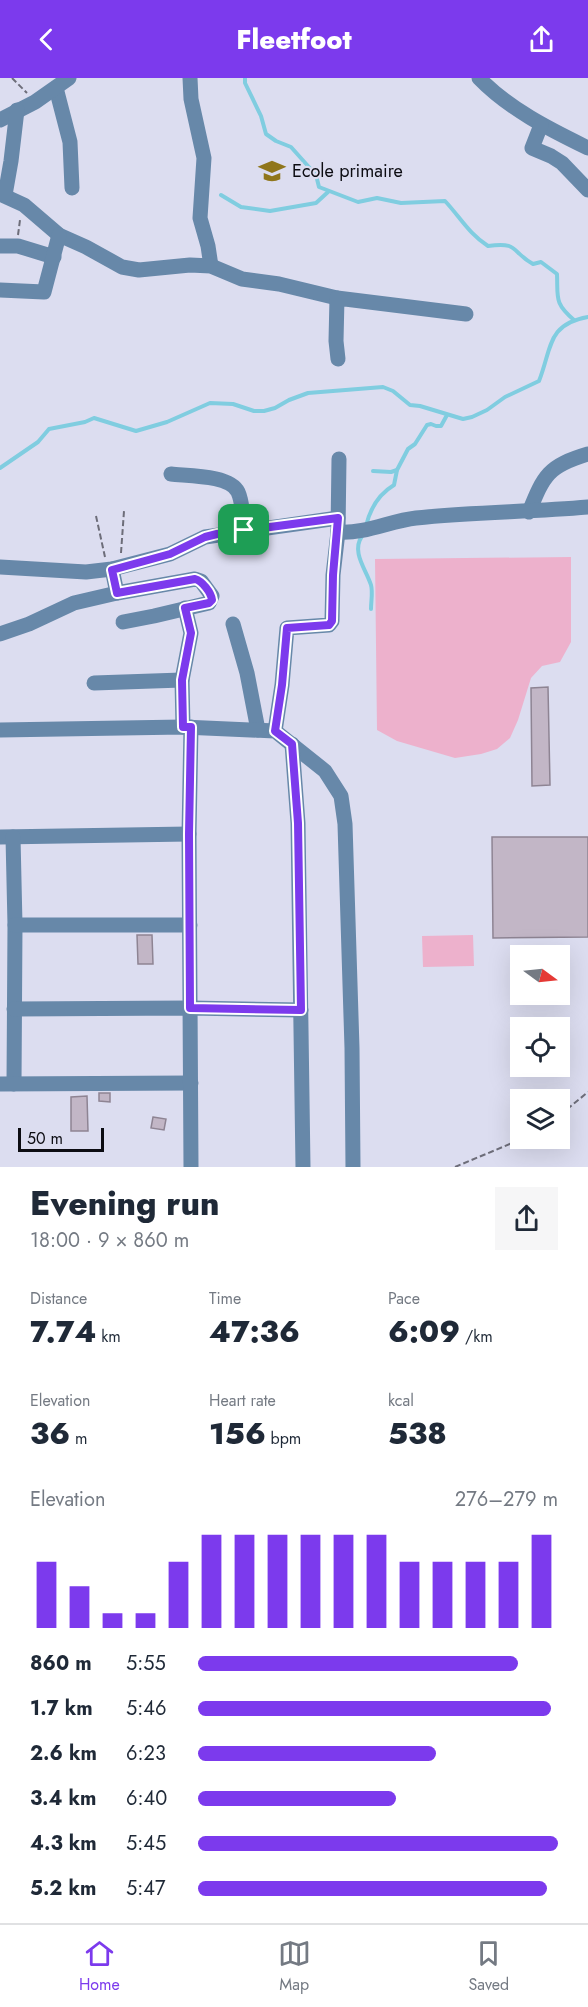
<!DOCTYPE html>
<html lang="en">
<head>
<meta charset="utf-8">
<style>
  body { margin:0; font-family:Jost,sans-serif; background:#f6f6f7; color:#1f2937; height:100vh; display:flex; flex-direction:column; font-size:22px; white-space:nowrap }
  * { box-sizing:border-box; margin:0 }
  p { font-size:20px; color:#747a83 }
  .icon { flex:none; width:33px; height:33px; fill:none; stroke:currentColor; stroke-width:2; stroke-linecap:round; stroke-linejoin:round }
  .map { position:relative; height:1089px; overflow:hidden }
  .sheet { display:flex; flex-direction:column; background:#fff; flex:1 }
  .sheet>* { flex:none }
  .needle { width:39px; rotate:105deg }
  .tools { position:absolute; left:510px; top:867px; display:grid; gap:12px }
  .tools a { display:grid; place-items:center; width:60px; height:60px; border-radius:0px; background:#fff; box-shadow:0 6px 24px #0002; font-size:30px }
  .scale { position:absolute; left:18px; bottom:15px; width:86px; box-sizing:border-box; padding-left:6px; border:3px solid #0c0c12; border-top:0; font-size:16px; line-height:21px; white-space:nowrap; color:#0c0c12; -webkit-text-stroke:4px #dcddf0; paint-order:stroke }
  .pin { position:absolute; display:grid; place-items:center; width:51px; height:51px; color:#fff; margin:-26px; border-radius:12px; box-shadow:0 3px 9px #0006 }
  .round { display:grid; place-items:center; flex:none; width:63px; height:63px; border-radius:0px; background:#f6f6f7 }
  .headline { display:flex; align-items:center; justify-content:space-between; height:102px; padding:0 30px }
  h1 { font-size:33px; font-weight:800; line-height:45px }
  .figures { display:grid; grid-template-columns:repeat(3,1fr); gap:9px; height:102px; padding:6px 30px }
  .figures div { display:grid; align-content:center }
  .figures b { font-size:30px; font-weight:800 }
  .figures small { font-size:16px; font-weight:400 }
  .figures p { font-size:16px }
  .chart { height:168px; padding:12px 30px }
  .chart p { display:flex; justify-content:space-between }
  .chart svg { width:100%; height:108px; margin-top:6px; stroke:#7c3aed; stroke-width:6 }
  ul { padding:0 30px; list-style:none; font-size:20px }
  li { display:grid; grid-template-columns:96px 72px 1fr; align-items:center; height:45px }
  li i { height:15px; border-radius:8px; background:#7c3aed }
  header { display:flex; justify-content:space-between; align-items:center; height:78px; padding:0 30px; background:#7c3aed; color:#fff; font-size:27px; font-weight:800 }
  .menu { display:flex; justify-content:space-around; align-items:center; height:84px; border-top:2px solid #e0e1e3; background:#fff; font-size:16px; color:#747a83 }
  .menu a { display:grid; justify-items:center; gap:3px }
  .menu .active { color:#7c3aed }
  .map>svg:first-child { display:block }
  .green { fill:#edb1cc }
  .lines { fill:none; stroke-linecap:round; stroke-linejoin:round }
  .stream { stroke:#80cde0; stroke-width:4 }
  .building { fill:#c2b6c6; stroke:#8e8493; stroke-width:1.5 }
  .path { stroke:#6d6d79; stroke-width:2; stroke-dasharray:6 3; stroke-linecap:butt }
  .minor { stroke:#6788a9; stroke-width:15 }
  .route-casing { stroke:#fff; stroke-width:12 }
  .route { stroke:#7c3aed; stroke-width:8 }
  .labels { text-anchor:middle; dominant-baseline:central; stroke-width:4.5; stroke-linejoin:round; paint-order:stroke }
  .poi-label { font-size:18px; fill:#0c0c12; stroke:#dcddf0; text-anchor:start }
</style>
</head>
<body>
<header><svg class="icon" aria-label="back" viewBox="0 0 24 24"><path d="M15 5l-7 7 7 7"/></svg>Fleetfoot<svg class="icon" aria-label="share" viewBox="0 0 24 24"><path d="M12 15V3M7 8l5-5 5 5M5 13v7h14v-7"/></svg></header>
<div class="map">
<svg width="588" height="1089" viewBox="0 0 588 1089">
  <rect width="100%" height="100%" fill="#dcddf0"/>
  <g class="green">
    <polygon points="571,479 571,564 560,584 542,588 531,600 518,642 510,660 497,671 481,676 455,680 397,663 377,652 375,481"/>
    <polygon points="473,857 474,888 423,889 422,858"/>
  </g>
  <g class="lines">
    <g class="stream">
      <path d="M245 0V5L261 38 266 56 276 63 291 69 316 97 319 109 358 124 377 120 401 125 445 123C460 139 469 156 488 168 520 164 510 173 533 186L541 184 557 196C558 220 554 225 574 242"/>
      <polyline points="221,117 241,129 270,133 316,125 328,114"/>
      <path d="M0 390 38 364 49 351 85 344 94 340 136 353 167 344 210 325 233 326 254 333H264L275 330 289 322 308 315 383 309 393 313 410 327 420 328 463 341 472 339 487 332 505 319 539 303C552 270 547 246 588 239"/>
      <polyline points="373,393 391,394 397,392 408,371 415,366 427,347 431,346 436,348 441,348 447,337"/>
      <path d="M366 448C370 431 379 416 394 407L397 392"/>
      <path d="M362 458C351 474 366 491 371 507 373 514 371 523 371 531"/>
    </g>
  </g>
  <g class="building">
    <polygon points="548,609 550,707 532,708 531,610"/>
    <polygon points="492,759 588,759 588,859 493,860"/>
    <polygon points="137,857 152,857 153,886 138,886"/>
    <polygon points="99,1015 110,1015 110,1024 99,1023"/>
    <polygon points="87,1018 88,1053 71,1053 71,1019"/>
    <polygon points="153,1039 166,1041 164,1052 151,1050"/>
  </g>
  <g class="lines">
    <g class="path">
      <polyline points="12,0 27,15"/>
      <polyline points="18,157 20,142"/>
      <polyline points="96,438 105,479"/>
      <polyline points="121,475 124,433"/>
      <polyline points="560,1037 588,1014"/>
      <polyline points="455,1089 524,1060"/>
    </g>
    <g class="minor">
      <polyline points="190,0 191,21 204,80 200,140 208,168 211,188"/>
      <path d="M479 0C509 31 549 51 588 70"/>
      <polyline points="56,10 70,64 72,110"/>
      <polyline points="0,42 35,24 69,0"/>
      <polyline points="541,47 532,70 551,78 562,85 588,112"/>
      <polyline points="0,116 24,127 59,157 86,169 122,189 139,192 190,187 211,188 242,201 279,206 337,220"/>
      <polyline points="5,117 11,83 17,32"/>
      <polyline points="0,168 18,168 54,179"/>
      <polyline points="0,212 44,214 59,157"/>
      <polyline points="338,281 336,263 337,220 466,236"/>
      <path d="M171 396C188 398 230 397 238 414 243 425 243 441 244 452"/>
      <path d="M529 434C544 397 548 388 588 376"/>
      <path d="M338 454C365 456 390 443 416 440 473 434 531 434 588 429"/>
      <polyline points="0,489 86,494 112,491 170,476 205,459 338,440"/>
      <polyline points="117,515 195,501 201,503 212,518 209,525 154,538 123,544"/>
      <polyline points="233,546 247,595 258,652"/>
      <polyline points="0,556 29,546 74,525 117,515 112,491"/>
      <polyline points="94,605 182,602"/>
      <polyline points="183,649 182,602 191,555 185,530"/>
      <polyline points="0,652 183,649 275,653 325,693 341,718 345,746 352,970 353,1089"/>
      <polyline points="275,653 282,607 287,550 329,547 332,543 333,497 338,454 339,381"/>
      <polyline points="292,666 298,745 303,1089"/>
      <polyline points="0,759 189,756"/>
      <polyline points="13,759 15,847 14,1006"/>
      <polyline points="15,847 190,847"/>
      <polyline points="14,931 190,930 301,932"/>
      <polyline points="0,1006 191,1005"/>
      <polyline points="191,1089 189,756 191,649"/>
    </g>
  </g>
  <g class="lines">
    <g class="route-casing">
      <path id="route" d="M338 440 333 497 332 543 329 547 287 550 282 607 275 653 292 666 298 745 301 932 190 930 189 756 191 649H183L182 602 191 555 185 530 209 525 212 522C211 514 202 503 195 501L117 515 112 492 170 476 205 459 217 456Z"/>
    </g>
    <use href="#route" class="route"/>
  </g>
  <defs>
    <g id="school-bare" transform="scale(2.07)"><path d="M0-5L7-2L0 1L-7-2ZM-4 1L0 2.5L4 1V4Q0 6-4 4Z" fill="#90761b" stroke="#dcddf0" stroke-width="2.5" paint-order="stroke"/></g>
  </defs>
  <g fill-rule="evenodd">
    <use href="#school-bare" x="272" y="93"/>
  </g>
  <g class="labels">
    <g class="poi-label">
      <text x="292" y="93">Ecole primaire</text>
    </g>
  </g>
</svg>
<div class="tools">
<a><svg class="needle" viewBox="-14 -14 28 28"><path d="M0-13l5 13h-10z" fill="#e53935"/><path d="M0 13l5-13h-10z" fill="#747a83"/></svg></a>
<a><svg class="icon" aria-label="locate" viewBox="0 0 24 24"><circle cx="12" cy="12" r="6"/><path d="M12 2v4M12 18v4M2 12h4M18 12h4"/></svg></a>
<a><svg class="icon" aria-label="layers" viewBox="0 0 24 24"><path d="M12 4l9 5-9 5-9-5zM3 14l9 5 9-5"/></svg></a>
</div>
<div class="scale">50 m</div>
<div class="pin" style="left:244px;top:452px;background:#1e9e55"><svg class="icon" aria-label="arrive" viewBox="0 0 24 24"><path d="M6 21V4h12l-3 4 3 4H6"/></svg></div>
</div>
<section class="sheet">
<div class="headline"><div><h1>Evening run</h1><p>18:00 · 9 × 860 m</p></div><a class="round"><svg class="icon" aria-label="share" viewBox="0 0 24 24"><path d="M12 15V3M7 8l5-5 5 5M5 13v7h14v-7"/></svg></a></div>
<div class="figures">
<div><p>Distance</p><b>7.74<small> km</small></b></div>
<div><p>Time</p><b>47:36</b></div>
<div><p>Pace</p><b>6:09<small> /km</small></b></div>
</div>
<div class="figures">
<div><p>Elevation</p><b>36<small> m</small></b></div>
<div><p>Heart rate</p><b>156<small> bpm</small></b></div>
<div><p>kcal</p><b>538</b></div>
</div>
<div class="chart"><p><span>Elevation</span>276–279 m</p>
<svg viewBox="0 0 160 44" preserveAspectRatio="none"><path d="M5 44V17M15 44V27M25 44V38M35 44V38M45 44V17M55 44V6M65 44V6M75 44V6M85 44V6M95 44V6M105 44V6M115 44V17M125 44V17M135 44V17M145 44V17M155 44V6"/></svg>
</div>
<ul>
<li><b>860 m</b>5:55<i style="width:89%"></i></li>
<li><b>1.7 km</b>5:46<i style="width:98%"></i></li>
<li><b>2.6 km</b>6:23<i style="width:66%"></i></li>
<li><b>3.4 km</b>6:40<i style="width:55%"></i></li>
<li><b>4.3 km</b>5:45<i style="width:100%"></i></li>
<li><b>5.2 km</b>5:47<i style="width:97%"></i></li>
</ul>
</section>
<nav class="menu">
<a class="active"><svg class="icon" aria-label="home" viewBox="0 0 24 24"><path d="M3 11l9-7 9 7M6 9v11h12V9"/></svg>Home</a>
<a><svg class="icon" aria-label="map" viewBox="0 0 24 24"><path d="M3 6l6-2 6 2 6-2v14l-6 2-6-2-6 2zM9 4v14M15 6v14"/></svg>Map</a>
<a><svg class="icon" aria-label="saved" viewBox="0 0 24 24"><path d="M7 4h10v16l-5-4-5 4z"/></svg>Saved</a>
</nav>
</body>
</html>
